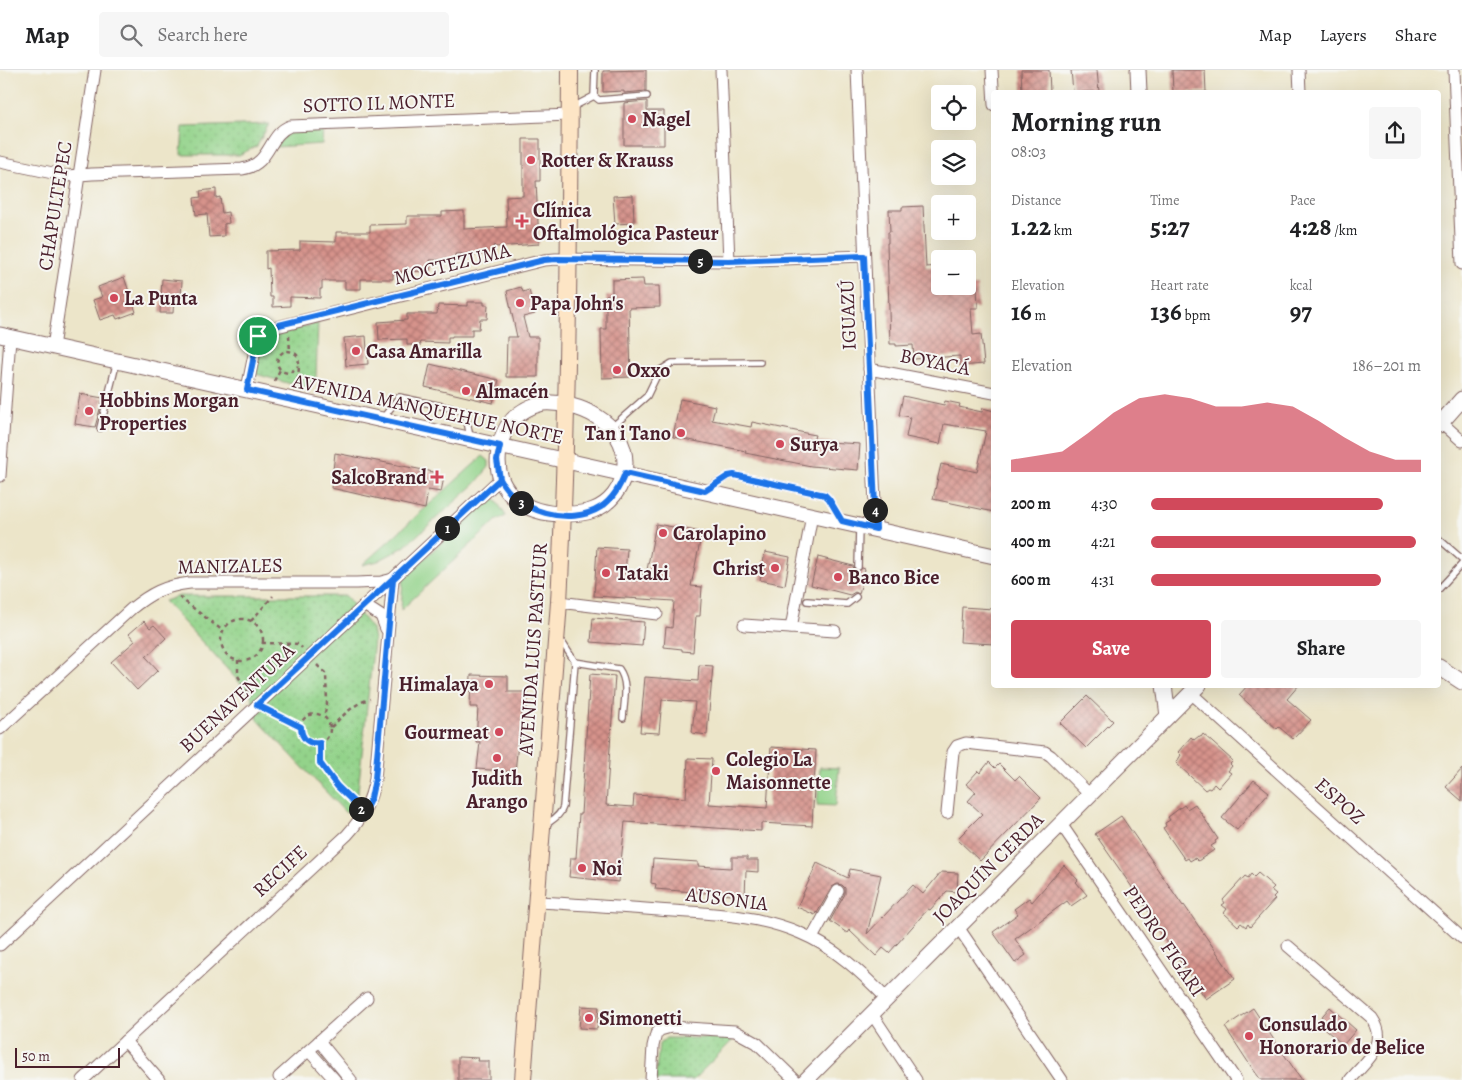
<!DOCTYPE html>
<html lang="en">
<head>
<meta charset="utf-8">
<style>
  body { margin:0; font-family:Alegreya,serif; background:#f6f6f6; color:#202124; height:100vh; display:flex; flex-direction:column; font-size:19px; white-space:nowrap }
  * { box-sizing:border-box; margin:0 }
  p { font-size:16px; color:#757577 }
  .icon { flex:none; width:28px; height:28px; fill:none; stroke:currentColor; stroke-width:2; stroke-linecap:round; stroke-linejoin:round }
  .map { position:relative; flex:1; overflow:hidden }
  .panel { position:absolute; left:991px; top:20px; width:450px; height:598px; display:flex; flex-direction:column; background:#fff; border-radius:5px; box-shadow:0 5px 20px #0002 }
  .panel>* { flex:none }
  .buttons { position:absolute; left:931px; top:15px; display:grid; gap:10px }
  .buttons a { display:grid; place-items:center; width:45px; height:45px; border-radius:5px; background:#fff; box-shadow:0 5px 20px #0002; font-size:25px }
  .scale { position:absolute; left:15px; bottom:12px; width:105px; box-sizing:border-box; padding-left:5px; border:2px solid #4a1f2b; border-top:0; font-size:14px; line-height:18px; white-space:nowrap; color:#4a1f2b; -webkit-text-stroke:4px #f6f6f2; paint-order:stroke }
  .pin { position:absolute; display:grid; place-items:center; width:42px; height:42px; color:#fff; margin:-21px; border:2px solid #fff; border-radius:50%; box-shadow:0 1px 5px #0007 }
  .km { position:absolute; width:25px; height:25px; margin:-12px; border-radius:50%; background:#222; color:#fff; font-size:14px; line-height:25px; text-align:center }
  .round { display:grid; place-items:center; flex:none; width:52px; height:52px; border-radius:5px; background:#f6f6f6 }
  .summary { display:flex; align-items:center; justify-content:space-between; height:85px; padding:0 20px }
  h1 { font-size:28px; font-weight:700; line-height:38px }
  .stats { display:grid; grid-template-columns:repeat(3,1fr); gap:8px; height:85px; padding:5px 20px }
  .stats div { display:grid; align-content:center }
  .stats b { font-size:25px; font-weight:700 }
  .stats small { font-size:14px; font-weight:400 }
  .stats p { font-size:14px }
  .chart { height:140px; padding:10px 20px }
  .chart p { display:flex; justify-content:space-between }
  .chart svg { width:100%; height:90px; margin-top:5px; fill:#d1495b; opacity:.7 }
  .button { display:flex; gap:10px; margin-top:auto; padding:10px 20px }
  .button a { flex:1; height:58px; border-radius:5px; background:#d1495b; color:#fff; font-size:20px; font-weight:700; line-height:58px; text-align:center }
  .button a+a { background:#f6f6f6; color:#202124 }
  ul { padding:0 20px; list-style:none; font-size:16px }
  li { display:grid; grid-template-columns:80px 60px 1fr; align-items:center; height:38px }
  li i { height:12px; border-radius:6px; background:#d1495b }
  header { display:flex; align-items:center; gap:30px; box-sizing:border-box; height:70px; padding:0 25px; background:#fff; border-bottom:1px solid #e0e0e0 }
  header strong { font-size:24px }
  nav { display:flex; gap:28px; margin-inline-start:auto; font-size:18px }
  .search { width:350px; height:45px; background:#f6f6f6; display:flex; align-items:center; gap:12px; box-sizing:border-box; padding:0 18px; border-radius:5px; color:#757577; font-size:19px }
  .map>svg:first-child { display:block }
  .grass { fill:#93d38a; stroke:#6e795a }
  .park { fill:url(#park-dots); stroke:#6e795a }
  .building { fill:url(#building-cross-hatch) }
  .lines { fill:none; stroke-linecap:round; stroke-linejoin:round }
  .service-casing { stroke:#836462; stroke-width:8 }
  .minor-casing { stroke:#836462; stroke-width:13 }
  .tertiary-casing { stroke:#836462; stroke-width:17 }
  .secondary-casing { stroke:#836462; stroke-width:18 }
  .path { stroke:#836462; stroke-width:2.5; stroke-dasharray:4 4; stroke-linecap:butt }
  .service { stroke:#fff; stroke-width:5.5 }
  .minor { stroke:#fff; stroke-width:11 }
  .tertiary { stroke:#fff; stroke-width:15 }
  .secondary { stroke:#fde5c5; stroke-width:16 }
  .route-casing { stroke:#fff; stroke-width:10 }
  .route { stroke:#1a73e8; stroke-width:6 }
  .poi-dot { fill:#d1495b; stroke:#f6f6f2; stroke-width:2 }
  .labels { text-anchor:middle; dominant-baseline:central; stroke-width:4; stroke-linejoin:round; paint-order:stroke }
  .street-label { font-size:20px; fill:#4a1f2b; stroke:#f6f6f2 }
  .poi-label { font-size:20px; font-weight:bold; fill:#4a1f2b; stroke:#f6f6f2; text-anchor:start }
</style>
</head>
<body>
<header>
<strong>Map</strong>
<div class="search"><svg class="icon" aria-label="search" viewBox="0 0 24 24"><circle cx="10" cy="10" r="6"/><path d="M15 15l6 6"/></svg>Search here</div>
<nav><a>Map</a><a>Layers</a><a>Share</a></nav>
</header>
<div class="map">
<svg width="1462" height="1010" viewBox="0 0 1462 1010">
  <defs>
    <pattern id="park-dots" width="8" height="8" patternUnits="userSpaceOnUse" patternTransform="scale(1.25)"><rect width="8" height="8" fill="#93d38a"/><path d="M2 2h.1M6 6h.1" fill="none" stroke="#80b577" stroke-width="1.8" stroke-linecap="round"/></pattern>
    <pattern id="building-cross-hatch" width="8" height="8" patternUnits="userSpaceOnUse" patternTransform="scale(1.25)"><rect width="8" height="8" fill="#d6938b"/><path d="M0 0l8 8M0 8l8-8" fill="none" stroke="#b07772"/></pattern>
  </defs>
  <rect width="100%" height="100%" fill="#f6f6f2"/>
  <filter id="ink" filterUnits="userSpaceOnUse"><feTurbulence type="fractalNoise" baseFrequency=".02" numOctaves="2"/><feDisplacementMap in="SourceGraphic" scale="10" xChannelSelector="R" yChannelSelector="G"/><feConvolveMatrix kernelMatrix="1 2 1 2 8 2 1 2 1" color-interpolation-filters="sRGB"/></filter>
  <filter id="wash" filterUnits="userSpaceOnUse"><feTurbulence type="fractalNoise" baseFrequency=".0096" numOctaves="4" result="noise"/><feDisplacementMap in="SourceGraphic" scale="20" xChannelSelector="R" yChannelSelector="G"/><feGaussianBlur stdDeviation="1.12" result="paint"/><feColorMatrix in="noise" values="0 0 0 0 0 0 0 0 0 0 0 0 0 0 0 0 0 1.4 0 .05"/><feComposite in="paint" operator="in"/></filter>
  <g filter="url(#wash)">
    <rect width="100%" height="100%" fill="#ece5c9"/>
    <g class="grass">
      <polygon points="323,59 322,74 275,77 285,66 293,60"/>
      <polygon points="483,386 489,391 489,397 475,414 404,477 378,491 362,495"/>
      <polygon points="492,424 506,446 497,450 401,540 403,509"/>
      <polygon points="820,697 839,698 836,736 817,735"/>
    </g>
    <g class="park">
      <polygon points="269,54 257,76 239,85 181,85 183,57"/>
      <polygon points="318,253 316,307 308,319 256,304 262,273 267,266"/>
      <polygon points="179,526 346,526 372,559 374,570 357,731 346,743 258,650 251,625 164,531"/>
      <polygon points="666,968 735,968 693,1010 655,1010 659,974"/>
    </g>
    <g id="blocks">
      <g class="building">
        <polygon points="646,0 646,21 624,23 624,21 603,22 603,1"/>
        <polygon points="1021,0 1049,0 1050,22 1022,22"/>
        <polygon points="1071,0 1097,0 1099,22 1073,22"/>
        <polygon points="1172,0 1205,0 1206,22 1173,22"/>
        <polygon points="647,31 647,41 664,41 664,75 624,75 624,33"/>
        <polygon points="523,69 540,69 540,111 536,111 539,174 494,177 494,175 493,184 455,184 455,190 430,190 430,201 393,202 393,209 361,209 361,219 345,219 345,211 322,211 322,219 320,219 320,228 290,227 290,236 273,237 273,227 270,227 269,198 266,199 266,181 300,180 300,171 336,172 336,162 370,162 370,155 407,154 407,146 442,146 442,142 464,141 464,159 507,157 506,127 523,126"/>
        <polygon points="216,119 216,128 220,127 222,143 228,142 229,153 224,154 224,166 209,167 207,144 196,145 194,128 201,127 200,121"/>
        <polygon points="633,125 634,153 615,154 613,126"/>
        <polygon points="923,136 926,197 940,196 940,216 977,216 978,238 971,238 973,265 981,264 984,294 960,296 960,286 914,289 913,275 896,276 896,274 890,274 887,173 888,173 888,162 890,162 889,140 902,140 902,137"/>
        <polygon points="124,207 136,242 117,249 115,245 100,250 93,230 102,227 98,217"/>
        <polygon points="162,209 182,211 181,227 174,226 173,243 160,243"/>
        <polygon points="643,209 644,216 659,216 660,237 629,238 631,307 602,308 601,259 606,259 606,225 612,225 612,210"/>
        <polygon points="521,217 523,222 529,220 535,244 523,247 528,267 538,267 538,307 506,307 507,267 517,267 507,221"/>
        <polygon points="468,232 484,232 484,235 488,235 487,249 480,249 479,259 472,259 472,266 452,266 452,267 448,267 448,273 420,272 421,275 407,275 407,269 379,270 378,252 407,250 407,244 437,244 438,235 468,236"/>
        <polygon points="366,266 368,294 346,296 344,268"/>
        <polygon points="430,294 499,310 493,333 425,317"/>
        <polygon points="80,324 103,328 95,357 75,354"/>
        <polygon points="903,326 944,335 945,331 960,334 959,337 982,342 983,338 994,341 994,442 933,429 941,394 977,402 986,361 944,354 940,374 906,367 910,347 899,345"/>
        <polygon points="680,329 715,336 712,350 751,357 752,352 815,365 813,371 860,374 858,400 811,396 745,383 746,381 673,367"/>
        <polygon points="335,383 439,403 438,406 444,407 441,422 428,420 425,439 331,418"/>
        <polygon points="656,454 702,462 691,516 702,517 700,546 696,546 693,582 682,581 682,579 664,577 666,557 672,558 674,531 594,526 597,477 627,479 625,504 646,505"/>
        <polygon points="765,482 790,487 785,515 760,510"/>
        <polygon points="818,487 853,496 854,500 857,502 862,498 865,499 859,524 855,522 850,525 811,515"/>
        <polygon points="962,537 993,539 992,553 994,553 994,574 960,572"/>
        <polygon points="593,548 644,552 642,576 591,572"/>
        <polygon points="144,551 150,558 154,555 166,568 146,587 158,600 137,620 111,592 135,571 129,564"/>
        <polygon points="699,595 713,596 707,665 692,663 695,632 662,630 659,663 640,662 645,607 698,611"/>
        <polygon points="590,604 615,606 606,735 633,737 634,725 686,728 688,688 712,689 709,734 767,738 771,677 816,680 812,756 761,753 761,761 625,752 619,812 569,807 571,788 576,788 579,744 581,744"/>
        <polygon points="471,605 508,606 508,622 527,622 526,639 522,638 521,673 518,673 515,702 477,699 480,672 476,672 478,637 470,637"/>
        <polygon points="1248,615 1299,615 1287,629 1311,650 1293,669 1279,657 1277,659 1239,625"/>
        <polygon points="1087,626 1113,651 1086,678 1060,653"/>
        <polygon points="1203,664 1233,691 1230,694 1232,696 1228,701 1231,703 1218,718 1214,714 1210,719 1208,718 1205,720 1176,693 1181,685 1178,682 1191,667 1194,670 1199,666 1201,667"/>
        <polygon points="989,692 995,698 999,694 1015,710 1019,706 1041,728 980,791 957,769 982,744 968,731 976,722 966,714 978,701 980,703"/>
        <polygon points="1462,699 1462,731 1446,717"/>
        <polygon points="1254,710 1269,722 1237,760 1222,748"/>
        <polygon points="1195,734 1218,769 1215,771 1216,773 1211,776 1214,780 1198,791 1195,788 1190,791 1188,788 1185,790 1163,758 1166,756 1165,753 1170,750 1168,747 1184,735 1187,739"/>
        <polygon points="1121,746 1183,836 1184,835 1235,909 1206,929 1155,854 1157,853 1095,764"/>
        <polygon points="732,787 747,787 747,790 758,790 758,802 746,801 745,826 655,819 656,814 651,813 653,789 698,792 698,796 730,798 732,797"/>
        <polygon points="817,793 848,808 850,799 881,805 867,864 913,815 923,824 941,802 958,803 957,822 947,821 930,840 928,839 889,883 883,878 876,886 849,860 847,863 830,851 845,824 845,818 842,815 837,814 832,817 817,843 816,842 815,845 797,837"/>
        <polygon points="1064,795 1078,810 1076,812 1087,825 1071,836 1067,831 1015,869 1026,885 1015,893 993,862 1018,844 1014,839 1029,828 1032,832"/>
        <polygon points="1258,803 1274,817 1271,820 1276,824 1273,827 1275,829 1250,857 1248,854 1246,857 1241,853 1238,856 1224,843 1227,839 1222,835 1225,833 1223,830 1245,806 1248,808 1251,804 1254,807"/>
        <polygon points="581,936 599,937 597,959 579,958"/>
        <polygon points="1330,937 1356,960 1343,975 1317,952"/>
        <polygon points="1253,938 1278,976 1302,1010 1261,1010 1250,995 1225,957"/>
        <polygon points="458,987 478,988 477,991 489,991 489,1010 458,1010"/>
      </g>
    </g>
  </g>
  <g filter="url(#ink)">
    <use href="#blocks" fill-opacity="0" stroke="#836462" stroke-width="1"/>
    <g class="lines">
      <g class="service-casing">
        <g id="service">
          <polyline points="594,26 599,30 647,26"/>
          <polyline points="571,38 594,26 595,0"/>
          <polyline points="383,348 399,327 465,341 470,367"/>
          <polyline points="612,357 647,326 659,301 672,293 760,292"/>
          <polyline points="100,358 117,291"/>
          <polyline points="707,419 728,406 734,405 825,425 829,429 841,449"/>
          <polyline points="1439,469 1462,489"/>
          <polyline points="858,497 859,457"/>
          <polyline points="1439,519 1462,494"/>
          <polyline points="807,531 847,534 856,527"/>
          <path d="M575 592 619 599C629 613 624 632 623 648"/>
          <path d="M546 755C553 749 560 746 563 737L575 592 560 569"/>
        </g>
      </g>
      <g class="minor-casing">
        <g id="minor">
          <polyline points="721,0 729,191"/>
          <polyline points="857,0 876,459"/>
          <polyline points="992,0 994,35"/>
          <polyline points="1299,0 1300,22"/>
          <polyline points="1454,0 1462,194"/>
          <path d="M0 92 67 106 92 104 242 99C271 95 268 64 290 56L569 45"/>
          <polyline points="53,277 95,0"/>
          <polyline points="869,299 994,323"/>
          <polyline points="247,319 257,270 258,266 265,260 544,190 556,189 729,191 864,186"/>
          <polyline points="1441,352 1462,371"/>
          <polyline points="0,406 10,268"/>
          <polyline points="559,532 657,544"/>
          <polyline points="364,535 381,546 386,559"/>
          <polyline points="744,555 835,561"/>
          <polyline points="791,558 812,445"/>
          <polyline points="1191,623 1462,868"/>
          <path d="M0 659 131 539C151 523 164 516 190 513H356L381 512 393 509 375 709C371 731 362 749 347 765L83 1010"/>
          <polyline points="947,743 953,682 957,676 966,673 1045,682 1051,686 1090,725"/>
          <polyline points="1061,754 1236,1010"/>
          <path d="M537 832C577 834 618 837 658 840 705 843 756 844 800 863 834 877 861 902 887 929"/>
          <polyline points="958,857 1062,1010"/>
          <polyline points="812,868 838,821"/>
          <polyline points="0,875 500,409"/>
          <path d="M1288 876 1372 948C1390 974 1367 990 1350 1010"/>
          <polyline points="872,944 916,1010"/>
          <polyline points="125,971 159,1010"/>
          <polyline points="319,971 351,1010"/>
          <polyline points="309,981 335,1010"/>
          <polyline points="279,1007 367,928"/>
          <polyline points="651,1010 653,976 656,964 660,960 671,957 735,961 757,973 795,1010"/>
        </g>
      </g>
      <g class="tertiary-casing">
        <g id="tertiary">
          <polyline points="1138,0 1139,22"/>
          <polyline points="0,265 994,486"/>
          <path d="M543 333C578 331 625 352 625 393 625 404 621 416 614 425 602 440 586 444 567 444 527 445 492 424 499 380 503 355 518 339 543 333Z"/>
          <polyline points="1439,355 1462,329"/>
          <polyline points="1439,597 1462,612"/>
          <polyline points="1164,615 1168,646"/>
          <polyline points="806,1010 1199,615"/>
        </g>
      </g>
      <g class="secondary-casing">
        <path id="secondary" d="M523 1010 559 532C568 355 569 177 570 0"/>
      </g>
      <g class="path">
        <polyline points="289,266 290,281"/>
        <polyline points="274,311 280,300"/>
        <path d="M298 318 299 293 297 285C279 270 267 302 290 303L298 296"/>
        <polyline points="179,527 223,561"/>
        <circle cx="242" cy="570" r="21"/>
        <polyline points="251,551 273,526"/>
        <polyline points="262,573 299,574 302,578"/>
        <polyline points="238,590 238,606 250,625"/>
        <polyline points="317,595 326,604 327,634 324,647"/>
        <polyline points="269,641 301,657"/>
        <circle cx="315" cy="659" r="15"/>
        <path d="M331 657C343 646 354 633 370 629"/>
        <polyline points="320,673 320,693 337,716 355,733"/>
      </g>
      <use href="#service" class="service"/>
      <use href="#minor" class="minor"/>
      <use href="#tertiary" class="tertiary"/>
      <use href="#secondary" class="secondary"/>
    </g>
  </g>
  <g class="lines" filter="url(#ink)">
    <g class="route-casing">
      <path id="route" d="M258 266 247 320 500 376 497 390 500 409 484 424C408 494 333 565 257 635L301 657C301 668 308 675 320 673V693L337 716 364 742 371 728 375 709 393 509 490 418 500 409C517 442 570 457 601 437 613 429 620 417 625 403L705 421 728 406 734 405 825 425 829 429 842 451 876 459 864 186 729 191 556 189 544 190 279 255 265 260 258 266"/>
    </g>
    <use href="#route" class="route"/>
  </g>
  <g class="poi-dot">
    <circle cx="632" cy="49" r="5"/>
    <circle cx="531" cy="90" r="5"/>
    <path d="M519.5 143.5h5v5h5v5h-5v5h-5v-5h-5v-5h5z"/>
    <circle cx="114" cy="228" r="5"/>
    <circle cx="520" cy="233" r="5"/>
    <circle cx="356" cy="281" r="5"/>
    <circle cx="617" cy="300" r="5"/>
    <circle cx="466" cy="321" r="5"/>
    <circle cx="89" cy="341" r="5"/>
    <circle cx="681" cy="363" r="5"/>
    <circle cx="780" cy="374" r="5"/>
    <path d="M434.5 399.5h5v5h5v5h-5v5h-5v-5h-5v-5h5z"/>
    <circle cx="663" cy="463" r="5"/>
    <circle cx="775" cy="498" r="5"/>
    <circle cx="606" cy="503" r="5"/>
    <circle cx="838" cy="507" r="5"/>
    <circle cx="489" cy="614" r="5"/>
    <circle cx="499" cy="662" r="5"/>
    <circle cx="497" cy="688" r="5"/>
    <circle cx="716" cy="701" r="5"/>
    <circle cx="582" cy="798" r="5"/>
    <circle cx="589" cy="948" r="5"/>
    <circle cx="1249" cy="966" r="5"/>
  </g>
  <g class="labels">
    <g class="street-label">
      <text transform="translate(379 33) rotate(-2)">SOTTO IL MONTE</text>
      <text transform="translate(55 136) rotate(-81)">CHAPULTEPEC</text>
      <text transform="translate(452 194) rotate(-14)">MOCTEZUMA</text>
      <text transform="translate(848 245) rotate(-92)">IGUAZÚ</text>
      <text transform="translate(935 292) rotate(11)">BOYACÁ</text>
      <text transform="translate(428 339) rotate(12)">AVENIDA MANQUEHUE NORTE</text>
      <text transform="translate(230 496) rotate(-1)">MANIZALES</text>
      <text transform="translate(533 579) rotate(-86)">AVENIDA LUIS PASTEUR</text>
      <text transform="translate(237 628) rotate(-43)">BUENAVENTURA</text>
      <text transform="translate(1340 731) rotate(42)">ESPOZ</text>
      <text transform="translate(988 798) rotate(-45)">JOAQUÍN CERDA</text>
      <text transform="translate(280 801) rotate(-43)">RECIFE</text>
      <text transform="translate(727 829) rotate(7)">AUSONIA</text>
      <text transform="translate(1164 871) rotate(56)">PEDRO FIGARI</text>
    </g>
    <g class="poi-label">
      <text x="642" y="49">Nagel</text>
      <text x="541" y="90">Rotter &amp; Krauss</text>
      <text x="533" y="140">Clínica<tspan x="533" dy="23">Oftalmológica Pasteur</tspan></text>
      <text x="124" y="228">La Punta</text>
      <text x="530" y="233">Papa John's</text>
      <text x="366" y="281">Casa Amarilla</text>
      <text x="627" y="300">Oxxo</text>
      <text x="476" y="321">Almacén</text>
      <text x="99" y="330">Hobbins Morgan<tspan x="99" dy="23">Properties</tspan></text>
      <text x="671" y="363" text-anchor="end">Tan i Tano</text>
      <text x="790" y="374">Surya</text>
      <text x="427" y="407" text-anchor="end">SalcoBrand</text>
      <text x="673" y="463">Carolapino</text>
      <text x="765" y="498" text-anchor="end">Christ</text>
      <text x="616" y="503">Tataki</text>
      <text x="848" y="507">Banco Bice</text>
      <text x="479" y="614" text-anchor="end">Himalaya</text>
      <text x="489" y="662" text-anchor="end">Gourmeat</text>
      <text x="726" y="689">Colegio La<tspan x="726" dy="23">Maisonnette</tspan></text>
      <text x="497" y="708" text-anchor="middle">Judith<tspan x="497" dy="23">Arango</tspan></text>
      <text x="592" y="798">Noi</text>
      <text x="599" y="948">Simonetti</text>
      <text x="1259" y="954">Consulado<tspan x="1259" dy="23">Honorario de Belice</tspan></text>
    </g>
  </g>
</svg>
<div class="buttons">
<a><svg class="icon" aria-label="locate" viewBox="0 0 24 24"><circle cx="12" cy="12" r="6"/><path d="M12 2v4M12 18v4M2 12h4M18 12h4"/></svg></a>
<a><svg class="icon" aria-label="layers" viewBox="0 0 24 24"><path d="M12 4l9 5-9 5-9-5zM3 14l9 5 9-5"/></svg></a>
<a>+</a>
<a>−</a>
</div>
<div class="scale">50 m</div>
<div class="pin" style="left:258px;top:266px;background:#1e9e55"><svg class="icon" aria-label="arrive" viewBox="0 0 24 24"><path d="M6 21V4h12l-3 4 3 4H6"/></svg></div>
<b class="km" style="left:447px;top:458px">1</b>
<b class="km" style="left:361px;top:739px">2</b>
<b class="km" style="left:521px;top:433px">3</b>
<b class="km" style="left:875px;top:440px">4</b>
<b class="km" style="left:700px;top:191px">5</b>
<section class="panel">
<div class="summary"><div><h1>Morning run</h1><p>08:03</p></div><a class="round"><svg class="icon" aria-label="share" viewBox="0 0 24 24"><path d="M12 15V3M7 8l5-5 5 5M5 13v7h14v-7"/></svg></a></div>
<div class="stats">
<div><p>Distance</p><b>1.22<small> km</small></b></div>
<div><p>Time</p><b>5:27</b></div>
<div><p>Pace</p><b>4:28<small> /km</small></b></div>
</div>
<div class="stats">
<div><p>Elevation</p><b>16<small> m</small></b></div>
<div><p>Heart rate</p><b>136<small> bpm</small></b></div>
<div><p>kcal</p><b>97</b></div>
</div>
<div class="chart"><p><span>Elevation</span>186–201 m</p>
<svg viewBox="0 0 160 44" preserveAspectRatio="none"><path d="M0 44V38L10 36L20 34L30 25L40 15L50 8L60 6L70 8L80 12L90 12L100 10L110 12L120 19L130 27L140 34L150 38L160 38V44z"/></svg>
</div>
<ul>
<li><b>200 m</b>4:30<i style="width:86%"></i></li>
<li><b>400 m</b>4:21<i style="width:98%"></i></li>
<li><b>600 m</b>4:31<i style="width:85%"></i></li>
</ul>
<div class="button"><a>Save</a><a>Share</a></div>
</section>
</div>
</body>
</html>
